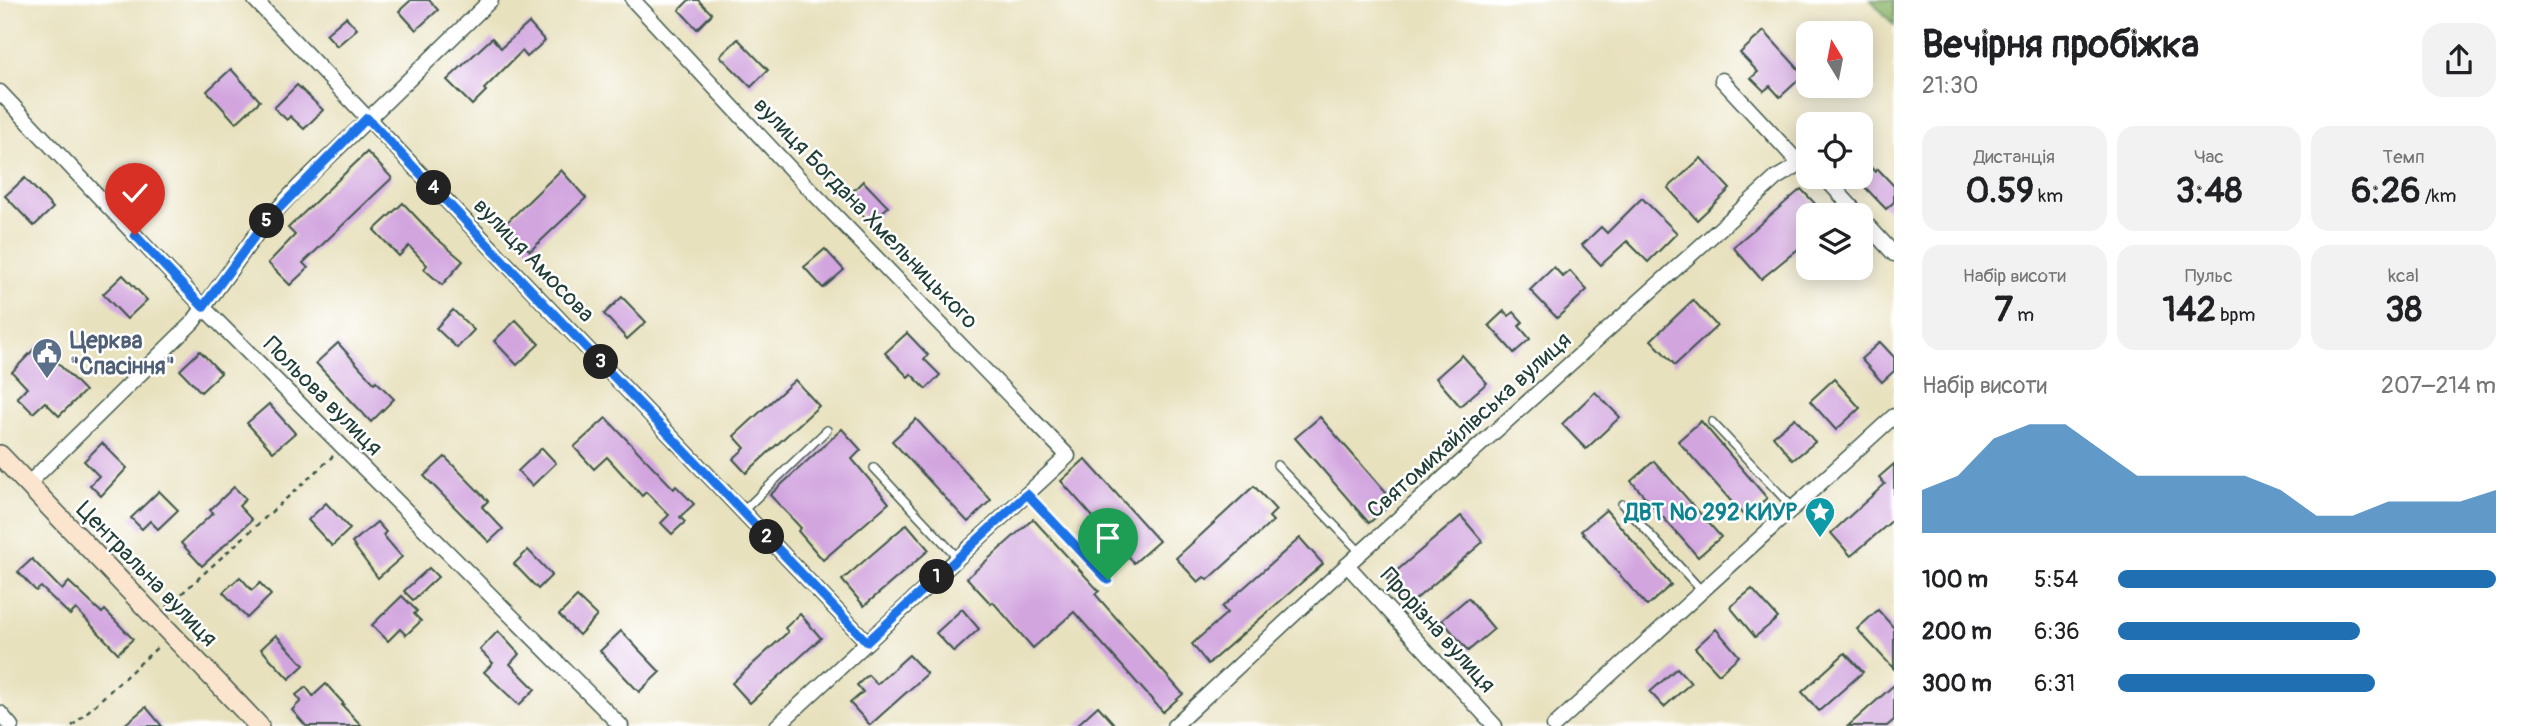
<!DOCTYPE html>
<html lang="uk">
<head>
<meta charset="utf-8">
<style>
  body { margin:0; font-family:Pangolin,sans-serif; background:#f2f2f2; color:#202124; height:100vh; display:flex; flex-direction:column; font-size:26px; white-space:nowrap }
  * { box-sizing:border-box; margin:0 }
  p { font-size:23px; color:#757577 }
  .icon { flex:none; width:38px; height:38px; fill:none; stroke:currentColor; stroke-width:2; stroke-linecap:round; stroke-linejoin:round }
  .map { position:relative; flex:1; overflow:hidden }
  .drawer { display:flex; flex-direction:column; background:#fff; width:630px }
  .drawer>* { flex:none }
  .needle { width:46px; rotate:350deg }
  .controls { position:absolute; left:1796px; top:21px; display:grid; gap:14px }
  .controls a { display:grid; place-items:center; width:77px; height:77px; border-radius:14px; background:#fff; box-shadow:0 4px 18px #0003; font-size:35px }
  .pin { position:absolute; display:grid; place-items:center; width:60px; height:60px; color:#fff; margin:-72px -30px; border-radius:50% 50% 50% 0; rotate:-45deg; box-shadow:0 0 7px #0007 }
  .pin .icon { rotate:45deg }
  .km { position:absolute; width:35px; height:35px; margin:-18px; border-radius:50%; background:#222; color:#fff; font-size:19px; line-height:35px; text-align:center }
  .round { display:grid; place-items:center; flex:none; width:74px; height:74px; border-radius:21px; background:#f2f2f2 }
  .headline { display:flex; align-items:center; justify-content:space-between; height:119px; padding:0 28px }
  h1 { font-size:38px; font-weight:700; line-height:52px }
  .stats { display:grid; grid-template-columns:repeat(3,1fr); gap:10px; height:119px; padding:7px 28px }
  .stats div { display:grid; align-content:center; border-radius:18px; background:#f2f2f2; text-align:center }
  .stats b { font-size:35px; font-weight:700 }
  .stats small { font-size:19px; font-weight:400 }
  .stats p { font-size:19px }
  .chart { height:196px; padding:14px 28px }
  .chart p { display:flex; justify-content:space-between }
  .chart svg { width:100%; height:126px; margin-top:7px; fill:#1f6fb2; opacity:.7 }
  ul { padding:0 28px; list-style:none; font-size:23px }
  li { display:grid; grid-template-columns:112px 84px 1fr; align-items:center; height:52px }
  li i { height:18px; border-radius:9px; background:#1f6fb2 }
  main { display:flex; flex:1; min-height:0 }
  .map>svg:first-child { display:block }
  .forest { fill:#8cb66c; stroke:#567a50; stroke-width:2 }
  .building { fill:#d2a5df }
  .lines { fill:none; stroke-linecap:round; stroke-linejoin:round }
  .lane-casing { stroke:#3d5649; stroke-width:10 }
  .street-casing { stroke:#3d5649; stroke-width:17 }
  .secondary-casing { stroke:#3d5649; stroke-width:22 }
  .path { stroke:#3d5649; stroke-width:2.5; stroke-dasharray:5 5; stroke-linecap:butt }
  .lane { stroke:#fff; stroke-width:7 }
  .street { stroke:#fff; stroke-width:14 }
  .secondary { stroke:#fbe5cf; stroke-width:19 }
  .route-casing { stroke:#fff; stroke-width:14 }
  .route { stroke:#1a73e8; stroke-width:9 }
  .labels { text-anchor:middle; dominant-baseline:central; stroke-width:5; stroke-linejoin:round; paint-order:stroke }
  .street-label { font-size:23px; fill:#1f3d34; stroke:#fff }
  .service-label { font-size:23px; font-weight:bold; fill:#4e5e75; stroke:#fff; text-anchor:start }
  .culture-label { font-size:23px; font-weight:bold; fill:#0d838f; stroke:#fff; text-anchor:end }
</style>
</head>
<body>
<main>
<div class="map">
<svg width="1894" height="726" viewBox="0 0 1894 726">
  <rect width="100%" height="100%" fill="#fff"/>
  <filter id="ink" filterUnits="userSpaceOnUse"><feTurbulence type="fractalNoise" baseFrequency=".0143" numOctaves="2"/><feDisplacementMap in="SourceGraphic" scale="14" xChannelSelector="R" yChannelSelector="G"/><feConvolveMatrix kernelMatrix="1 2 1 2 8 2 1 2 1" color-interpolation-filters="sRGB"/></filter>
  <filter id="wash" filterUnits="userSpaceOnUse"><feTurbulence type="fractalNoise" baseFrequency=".00686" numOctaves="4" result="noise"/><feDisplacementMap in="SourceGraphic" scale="28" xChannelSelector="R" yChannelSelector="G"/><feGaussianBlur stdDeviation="1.57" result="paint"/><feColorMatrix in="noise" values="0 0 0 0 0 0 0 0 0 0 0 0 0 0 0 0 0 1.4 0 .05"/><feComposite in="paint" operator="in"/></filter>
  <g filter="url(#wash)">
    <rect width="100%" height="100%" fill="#e8e1be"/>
    <polygon class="forest" points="1871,0 1894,0 1894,25"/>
    <g id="blocks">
      <g class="building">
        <polygon points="411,0 429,0 438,10 416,30 399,11"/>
        <polygon points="689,0 698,0 712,14 697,29 679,10"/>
        <polygon points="346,17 357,29 337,46 326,34"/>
        <polygon points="529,23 545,41 527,57 522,51 484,89 486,91 472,105 447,80 492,38 501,48"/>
        <polygon points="1764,31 1804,75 1780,97 1770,86 1764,91 1751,78 1758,72 1740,53"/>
        <polygon points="738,39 768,70 751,87 720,56"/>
        <polygon points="231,69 260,101 236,123 207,91"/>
        <polygon points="297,85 323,110 304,129 290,116 287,120 274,108"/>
        <polygon points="367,152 392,178 303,263 308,268 290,285 268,263 295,235 288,228"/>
        <polygon points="1860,155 1875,172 1878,169 1894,186 1894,202 1886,209 1860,182"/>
        <polygon points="1701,158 1730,189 1697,220 1668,188"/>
        <polygon points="561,170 586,198 530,251 505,224"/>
        <polygon points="25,178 53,208 34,226 5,196"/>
        <polygon points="863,181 888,207 870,223 846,198"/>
        <polygon points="1801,189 1826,215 1808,215 1808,241 1761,279 1733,247"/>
        <polygon points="1642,198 1677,233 1648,262 1627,241 1601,265 1582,245 1601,227 1607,233"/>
        <polygon points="403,203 435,237 463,261 442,285 424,269 427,265 409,246 399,256 374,230"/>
        <polygon points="825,249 844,270 823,288 804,267"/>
        <polygon points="1554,267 1563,277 1570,271 1587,290 1557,318 1530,290"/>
        <polygon points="123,275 147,300 127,319 103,294"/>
        <polygon points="622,297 646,322 627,339 604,314"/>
        <polygon points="1693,300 1717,326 1675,365 1651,340"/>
        <polygon points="453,310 474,330 457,348 436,328"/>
        <polygon points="1504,311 1509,316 1514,312 1523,322 1519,326 1530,339 1514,353 1489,325"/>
        <polygon points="516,320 539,344 517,365 494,341"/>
        <polygon points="907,333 928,355 924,359 940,375 926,389 911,374 908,377 885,353"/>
        <polygon points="1880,342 1894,357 1894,371 1882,382 1861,359"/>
        <polygon points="338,343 374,383 376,381 394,399 371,422 316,363"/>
        <polygon points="39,344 85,391 59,416 45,402 33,413 17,397 27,388 12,372"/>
        <polygon points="200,351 221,373 201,392 180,370"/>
        <polygon points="1462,355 1487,383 1460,406 1436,378"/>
        <polygon points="1834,379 1860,408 1836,430 1810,401"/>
        <polygon points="795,380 819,406 746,473 733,459 745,448 734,436"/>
        <polygon points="1595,392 1620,417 1586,449 1562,424"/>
        <polygon points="269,404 295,433 273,452 247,423"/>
        <polygon points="1320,417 1394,502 1369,523 1295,438"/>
        <polygon points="606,418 674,489 676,486 694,504 680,517 685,522 672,534 661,523 669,515 646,492 642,496 607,457 594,469 574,447"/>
        <polygon points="1795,418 1815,442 1793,460 1773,436"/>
        <polygon points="916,419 991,500 968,522 892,441"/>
        <polygon points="1701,421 1767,498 1745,517 1678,441"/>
        <polygon points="842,429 861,450 852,459 889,503 823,560 798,531 801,528 770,495"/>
        <polygon points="102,443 127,468 101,496 90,485 99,476 84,461"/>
        <polygon points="542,448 556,463 532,486 518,471"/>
        <polygon points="445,457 488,501 482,507 503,529 489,542 424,476"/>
        <polygon points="1085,459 1159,541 1134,563 1061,481"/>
        <polygon points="1654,461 1721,537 1698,557 1631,481"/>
        <polygon points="1894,464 1894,519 1851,556 1831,533 1885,484 1879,477"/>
        <polygon points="1254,486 1276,510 1269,517 1273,521 1208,580 1204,577 1198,582 1176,558"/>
        <polygon points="234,487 246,499 239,506 252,520 202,566 181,543 213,513 210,510"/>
        <polygon points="159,491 178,510 158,529 150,521 142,529 131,518"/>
        <polygon points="326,503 350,529 332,546 308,520"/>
        <polygon points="1606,510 1671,585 1647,606 1581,531"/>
        <polygon points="1461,516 1483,542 1409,605 1387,579"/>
        <polygon points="1033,519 1099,591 1095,594 1183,694 1163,712 1074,612 1033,648 993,602 991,604 967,578"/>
        <polygon points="377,522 386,532 383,535 402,557 378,578 352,543"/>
        <polygon points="907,524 929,550 864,606 842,580"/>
        <polygon points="1300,538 1323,564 1208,664 1192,644 1227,613 1222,607"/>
        <polygon points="528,550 552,575 538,589 514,564"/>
        <polygon points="32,559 62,590 69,582 102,613 105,610 133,639 118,653 76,609 70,615 41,587 36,591 18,572"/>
        <polygon points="429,568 438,577 413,600 404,591"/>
        <polygon points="240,577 252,590 260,583 271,595 247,618 223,592"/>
        <polygon points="1752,589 1778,618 1755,637 1730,607"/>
        <polygon points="402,596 417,611 414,614 421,621 406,635 400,629 388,641 372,625"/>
        <polygon points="577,597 597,616 579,635 559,615"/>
        <polygon points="1468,598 1494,629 1468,651 1442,620"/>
        <polygon points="962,609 979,629 954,652 936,633"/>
        <polygon points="1878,610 1894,628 1894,669 1857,629"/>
        <polygon points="800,614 821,638 750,703 732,683 788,632 785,628"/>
        <polygon points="1716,629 1739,656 1719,674 1695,648"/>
        <polygon points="498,631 519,654 510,664 535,689 519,705 484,672 493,663 480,650"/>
        <polygon points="621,631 660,672 639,692 600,651"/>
        <polygon points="276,635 304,665 289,679 261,649"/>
        <polygon points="1845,653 1863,672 1819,711 1802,692"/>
        <polygon points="909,655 927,674 870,725 850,703 863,692 857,685 868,675 877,684"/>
        <polygon points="1677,668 1691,683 1664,707 1650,692"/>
        <polygon points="326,684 344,704 342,705 362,726 306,726 292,710 301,701 296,695 306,687 313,696"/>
        <polygon points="1894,685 1894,720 1887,726 1848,726"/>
        <polygon points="1098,706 1116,726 1076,726"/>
        <polygon points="146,707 162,726 123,726"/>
      </g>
    </g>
  </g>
  <g filter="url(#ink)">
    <use href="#blocks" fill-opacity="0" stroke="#3d5649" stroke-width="2"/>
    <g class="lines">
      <g class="lane-casing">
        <g id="lane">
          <polyline points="1712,422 1793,508"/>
          <polyline points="1277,465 1361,553"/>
          <polyline points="874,468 958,558"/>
          <polyline points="1027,494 1108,580"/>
          <polyline points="1622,504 1702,591"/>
          <polyline points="743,511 827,430"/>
        </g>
      </g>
      <g class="street-casing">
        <g id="street">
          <polyline points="255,0 867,642"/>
          <polyline points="633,0 797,176 1068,456 777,726"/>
          <polyline points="1722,80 1800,164"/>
          <polyline points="0,92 203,307 621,726"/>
          <polyline points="1824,177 1859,215"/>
          <polyline points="1860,217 1894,254"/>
          <polyline points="28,484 193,322 263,225 300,185 491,0"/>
          <polyline points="1347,565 1495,726"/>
          <polyline points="0,713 11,726"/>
          <polyline points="1174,726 1347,565 1776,178 1800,164"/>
          <polyline points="1554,726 1894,416"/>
        </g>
      </g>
      <g class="secondary-casing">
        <polyline id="secondary" points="0,455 259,726"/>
      </g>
      <g class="path">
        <polyline points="167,607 333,456"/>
        <polyline points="72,726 160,645"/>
      </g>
      <use href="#lane" class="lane"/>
      <use href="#street" class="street"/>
      <use href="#secondary" class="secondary"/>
    </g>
  </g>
  <g class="lines" filter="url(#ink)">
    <g class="route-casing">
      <polyline id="route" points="135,235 203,307 263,225 367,118 867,642 1027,494 1108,580"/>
    </g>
    <use href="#route" class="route"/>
  </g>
  <defs>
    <g id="civic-pin" transform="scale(1.575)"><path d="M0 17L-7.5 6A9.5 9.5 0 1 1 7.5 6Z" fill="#5c6f8a" stroke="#fff"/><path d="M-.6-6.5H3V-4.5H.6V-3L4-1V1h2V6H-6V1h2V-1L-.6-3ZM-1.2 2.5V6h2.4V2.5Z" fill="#fff"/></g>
    <g id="sight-pin" transform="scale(1.575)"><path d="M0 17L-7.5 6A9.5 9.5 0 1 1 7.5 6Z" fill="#0f9aa8" stroke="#fff"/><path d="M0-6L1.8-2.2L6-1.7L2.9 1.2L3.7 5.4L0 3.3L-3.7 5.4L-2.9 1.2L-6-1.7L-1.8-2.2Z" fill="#fff"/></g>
  </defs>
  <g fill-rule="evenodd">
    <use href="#civic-pin" x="47" y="353"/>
    <use href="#sight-pin" x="1820" y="512"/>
  </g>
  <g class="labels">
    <g class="street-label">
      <text transform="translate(866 213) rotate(46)">вулиця Богдана Хмельницького</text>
      <text transform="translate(534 260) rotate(46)">вулиця Амосова</text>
      <text transform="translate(323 396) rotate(45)">Польова вулиця</text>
      <text transform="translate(1469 425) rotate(-42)">Святомихайлівська вулиця</text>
      <text transform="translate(147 574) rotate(46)">Центральна вулиця</text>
      <text transform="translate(1438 630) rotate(48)">Прорізна вулиця</text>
    </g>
    <g class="service-label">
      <text x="70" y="340">Церква<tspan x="70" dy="26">"Спасіння"</tspan></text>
    </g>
    <g class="culture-label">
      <text x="1797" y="512">ДВТ № 292 КИУР</text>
    </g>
  </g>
</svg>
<div class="controls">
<a><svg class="needle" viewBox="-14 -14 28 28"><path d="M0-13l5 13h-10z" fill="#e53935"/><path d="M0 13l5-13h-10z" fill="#757577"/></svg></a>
<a><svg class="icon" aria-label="locate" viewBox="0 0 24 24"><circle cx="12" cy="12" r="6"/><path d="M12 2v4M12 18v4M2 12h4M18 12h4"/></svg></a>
<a><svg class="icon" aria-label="layers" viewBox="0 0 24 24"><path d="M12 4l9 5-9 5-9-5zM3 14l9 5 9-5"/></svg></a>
</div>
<div class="pin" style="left:1108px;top:580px;background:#1e9e55"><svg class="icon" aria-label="arrive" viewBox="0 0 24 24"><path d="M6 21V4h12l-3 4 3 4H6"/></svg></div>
<div class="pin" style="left:135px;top:235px;background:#d93025"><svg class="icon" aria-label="check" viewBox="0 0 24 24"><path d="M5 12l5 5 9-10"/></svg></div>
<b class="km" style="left:937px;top:577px">1</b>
<b class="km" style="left:767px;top:537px">2</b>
<b class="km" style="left:601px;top:362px">3</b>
<b class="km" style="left:434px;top:188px">4</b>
<b class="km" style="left:267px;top:221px">5</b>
</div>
<section class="drawer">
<div class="headline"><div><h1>Вечірня пробіжка</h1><p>21:30</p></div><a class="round"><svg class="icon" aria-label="share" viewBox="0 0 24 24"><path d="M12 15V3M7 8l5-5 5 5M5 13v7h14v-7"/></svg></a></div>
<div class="stats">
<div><p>Дистанція</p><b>0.59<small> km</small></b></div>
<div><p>Час</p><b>3:48</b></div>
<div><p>Темп</p><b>6:26<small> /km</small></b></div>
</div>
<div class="stats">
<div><p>Набір висоти</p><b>7<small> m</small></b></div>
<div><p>Пульс</p><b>142<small> bpm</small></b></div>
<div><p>kcal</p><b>38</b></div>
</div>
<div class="chart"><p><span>Набір висоти</span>207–214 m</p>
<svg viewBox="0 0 160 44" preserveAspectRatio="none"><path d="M0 44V29L10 24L20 11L30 6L40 6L50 15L60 24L70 24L80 24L90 24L100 29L110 38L120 38L130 33L140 33L150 33L160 29V44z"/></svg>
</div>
<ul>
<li><b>100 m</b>5:54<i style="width:100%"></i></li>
<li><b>200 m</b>6:36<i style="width:64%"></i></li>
<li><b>300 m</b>6:31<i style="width:68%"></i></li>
</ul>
</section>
</main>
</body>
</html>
